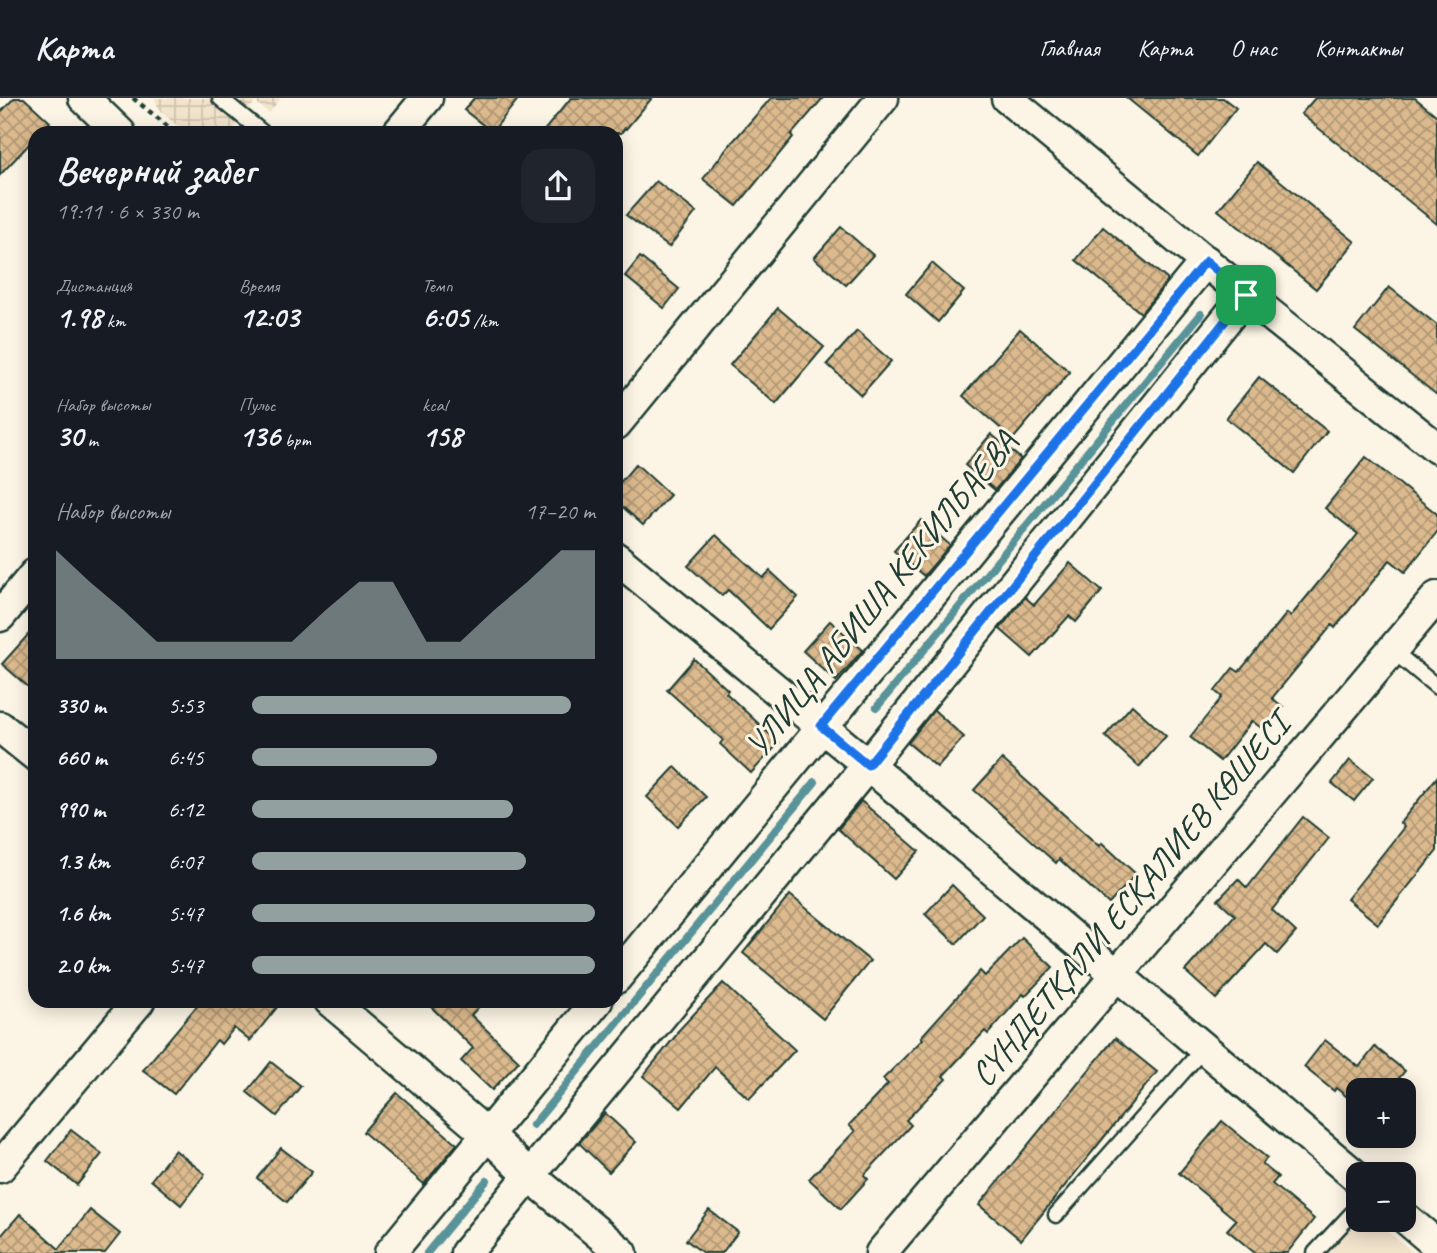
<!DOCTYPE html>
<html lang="ru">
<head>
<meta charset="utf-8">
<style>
  body { margin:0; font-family:Caveat,sans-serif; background:#20242c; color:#f1f3f6; height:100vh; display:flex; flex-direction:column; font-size:26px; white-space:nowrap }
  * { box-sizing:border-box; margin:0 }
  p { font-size:23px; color:#9ea1a6 }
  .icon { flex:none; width:38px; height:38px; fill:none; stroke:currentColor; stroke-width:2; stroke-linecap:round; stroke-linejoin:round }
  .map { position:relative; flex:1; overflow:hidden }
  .sheet { position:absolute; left:28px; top:28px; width:595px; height:882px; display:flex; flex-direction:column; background:#171b24; border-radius:21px; box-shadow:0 4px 18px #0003 }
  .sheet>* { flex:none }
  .buttons { position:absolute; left:1346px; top:980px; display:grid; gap:14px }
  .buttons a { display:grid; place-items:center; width:70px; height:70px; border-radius:14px; background:#171b24; box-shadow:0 4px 18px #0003; font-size:35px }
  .pin { position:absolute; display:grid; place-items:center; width:60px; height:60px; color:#fff; margin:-30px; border-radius:14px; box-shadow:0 4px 10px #0006 }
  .round { display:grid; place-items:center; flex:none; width:74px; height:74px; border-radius:21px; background:#20242c }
  .head { display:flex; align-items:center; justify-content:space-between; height:119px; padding:0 28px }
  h1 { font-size:38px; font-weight:700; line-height:52px }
  .metrics { display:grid; grid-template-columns:repeat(3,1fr); gap:10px; height:119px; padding:7px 28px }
  .metrics div { display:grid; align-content:center }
  .metrics b { font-size:30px; font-weight:700 }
  .metrics small { font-size:19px; font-weight:400 }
  .metrics p { font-size:19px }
  .chart { height:196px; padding:14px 28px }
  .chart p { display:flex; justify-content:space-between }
  .chart svg { width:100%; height:126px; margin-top:7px; fill:#92a19f; opacity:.7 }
  ul { padding:0 28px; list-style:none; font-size:23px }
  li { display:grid; grid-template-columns:112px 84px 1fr; align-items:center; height:52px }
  li i { height:18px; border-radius:9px; background:#92a19f }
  header { display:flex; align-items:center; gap:42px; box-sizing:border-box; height:98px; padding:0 35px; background:#171b24; border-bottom:2px solid #363941 }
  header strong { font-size:33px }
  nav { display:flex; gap:38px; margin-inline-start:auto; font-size:24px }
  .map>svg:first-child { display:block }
  .built { fill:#f2e3cb }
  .industrial { fill:url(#industrial-grid) }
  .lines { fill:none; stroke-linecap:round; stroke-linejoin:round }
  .stream { stroke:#589399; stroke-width:8 }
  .building { fill:url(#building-cross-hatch); stroke:#1f3d34; stroke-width:2 }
  .lane-casing { stroke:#1f3d34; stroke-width:19 }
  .street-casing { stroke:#1f3d34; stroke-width:35 }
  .path { stroke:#1f3d34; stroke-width:4.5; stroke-dasharray:5 5; stroke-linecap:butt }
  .lane { stroke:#fcf5e5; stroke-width:14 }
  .street { stroke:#fcf5e5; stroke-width:30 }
  .route-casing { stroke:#fff; stroke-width:14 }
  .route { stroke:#1a73e8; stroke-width:9 }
  .labels { text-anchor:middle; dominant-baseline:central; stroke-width:6; stroke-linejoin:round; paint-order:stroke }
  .street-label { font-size:35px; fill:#1f3d34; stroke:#fcf5e5 }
</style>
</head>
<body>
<header>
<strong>Карта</strong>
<nav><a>Главная</a><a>Карта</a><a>О нас</a><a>Контакты</a></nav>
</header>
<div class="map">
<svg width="1437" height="1155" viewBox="0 0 1437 1155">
  <defs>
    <pattern id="industrial-grid" width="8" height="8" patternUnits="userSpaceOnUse" patternTransform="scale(1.75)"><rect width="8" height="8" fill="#f2e3cb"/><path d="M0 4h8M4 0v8" fill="none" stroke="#cfc4af"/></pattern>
    <pattern id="building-cross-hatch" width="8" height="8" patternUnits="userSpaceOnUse" patternTransform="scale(1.75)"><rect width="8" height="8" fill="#dcba8e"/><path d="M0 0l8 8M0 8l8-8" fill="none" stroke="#b29875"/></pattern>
  </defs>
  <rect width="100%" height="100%" fill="#fcf5e5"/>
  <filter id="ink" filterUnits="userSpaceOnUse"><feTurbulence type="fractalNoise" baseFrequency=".0143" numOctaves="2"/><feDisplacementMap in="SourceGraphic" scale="14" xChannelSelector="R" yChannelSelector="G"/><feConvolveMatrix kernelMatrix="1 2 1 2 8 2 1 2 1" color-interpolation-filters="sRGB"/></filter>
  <g filter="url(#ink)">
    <polygon class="built" points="1358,1120 1358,1122 1374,1122 1414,1155 1328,1155"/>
    <polygon class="industrial" points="155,0 281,0 269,15 255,4 230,35 186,35 159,12"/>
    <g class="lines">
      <g class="stream">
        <polyline points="877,609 1201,216"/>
        <polyline points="533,1027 815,684"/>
        <polyline points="427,1155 487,1082"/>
      </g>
    </g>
    <g class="building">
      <polygon points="14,0 24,0 50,24 39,35 35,35 35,40 0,77 0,15"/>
      <polygon points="474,0 519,0 492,34 464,12"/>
      <polygon points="571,0 652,0 626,31 625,30 621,35 542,35"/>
      <polygon points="771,0 823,0 791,37 793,39 737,108 703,81 729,48"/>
      <polygon points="1127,0 1223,0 1236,10 1198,58"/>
      <polygon points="1315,0 1415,0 1437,18 1437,126 1301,16"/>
      <polygon points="1257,64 1355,144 1316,191 1218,112"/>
      <polygon points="656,83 696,114 669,149 626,117"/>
      <polygon points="841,129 873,157 846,187 814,160"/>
      <polygon points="1103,129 1168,182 1141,215 1076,162"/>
      <polygon points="640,159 679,191 664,210 625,178"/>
      <polygon points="932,165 964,193 938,224 906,196"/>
      <polygon points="1389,189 1437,227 1437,297 1355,232"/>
      <polygon points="778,210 824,249 776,306 730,267"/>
      <polygon points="1020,231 1070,274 1013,341 963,298"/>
      <polygon points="857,233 891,263 861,297 827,266"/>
      <polygon points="1259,279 1327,333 1294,375 1226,320"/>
      <polygon points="991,336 1021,361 995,392 965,367"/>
      <polygon points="1366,359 1437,416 1437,434 1405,474 1390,462 1335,530 1332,527 1272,600 1283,609 1264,632 1252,623 1220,663 1190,639 1222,599 1215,593 1233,570 1239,574 1287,515 1291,518 1358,436 1325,410"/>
      <polygon points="636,366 670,397 643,427 616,403 616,389"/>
      <polygon points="921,422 950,447 924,478 894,453"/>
      <polygon points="716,437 763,480 770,473 798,499 769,531 728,492 722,498 688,468"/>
      <polygon points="1070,465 1102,493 1076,524 1069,518 1032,559 1000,531 1025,499 1034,507"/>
      <polygon points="830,523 863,552 836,583 803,553"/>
      <polygon points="35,529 35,595 2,566"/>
      <polygon points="694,561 728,592 726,595 779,645 751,675 720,646 723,642 667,592"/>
      <polygon points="1132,607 1166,638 1139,669 1105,638"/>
      <polygon points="934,612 964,639 937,669 908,645"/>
      <polygon points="1002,661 1099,748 1102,745 1136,776 1109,806 1059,761 1056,765 974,692"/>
      <polygon points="1350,662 1373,680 1354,703 1332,685"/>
      <polygon points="675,669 706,699 678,728 647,699"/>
      <polygon points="1437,679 1437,753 1378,826 1347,801 1404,729 1400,725"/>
      <polygon points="861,703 919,753 894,781 838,731"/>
      <polygon points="1303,719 1329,740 1272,812 1296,834 1277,856 1266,846 1216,901 1185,873 1235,817 1218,802 1238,781 1247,790"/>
      <polygon points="952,787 983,817 956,846 925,816"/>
      <polygon points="790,797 870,863 823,921 743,855"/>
      <polygon points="1022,840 1053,869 1025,898 1023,896 988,936 985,933 943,978 946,981 906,1022 911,1027 864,1077 868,1081 841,1111 809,1081 855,1033 849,1027 888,986 883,981 923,941 921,939 980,873 985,878"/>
      <polygon points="723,885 795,952 749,1001 715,969 681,1010 643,978 678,935 677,934"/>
      <polygon points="201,903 282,903 250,943 234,930 221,946 217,942 174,996 143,972"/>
      <polygon points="425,903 484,903 471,917 519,963 492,992 461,963 473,950"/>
      <polygon points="1115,940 1157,974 1021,1142 979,1107"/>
      <polygon points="1325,942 1359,969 1375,949 1405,973 1389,992 1358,992 1358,1008 1336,990 1334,993 1304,969"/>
      <polygon points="271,964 301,988 277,1018 247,994"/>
      <polygon points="397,995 457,1046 424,1086 363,1034"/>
      <polygon points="605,1015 636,1044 609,1074 579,1045"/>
      <polygon points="1222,1023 1267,1060 1262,1066 1278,1079 1272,1086 1314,1121 1287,1155 1255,1155 1227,1132 1236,1122 1179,1075"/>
      <polygon points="71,1032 102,1056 77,1087 47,1063"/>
      <polygon points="281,1050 312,1074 287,1104 257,1080"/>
      <polygon points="175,1052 205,1076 181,1107 151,1082"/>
      <polygon points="90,1112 120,1136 105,1155 0,1155 0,1139 20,1116 59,1151"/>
      <polygon points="709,1112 738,1134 722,1155 703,1155 686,1142"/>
    </g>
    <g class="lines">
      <g class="lane-casing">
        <g id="lane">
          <polyline points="220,0 263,35"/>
          <polyline points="1392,552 1437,589"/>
          <polyline points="1056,1117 1204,950"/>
          <polyline points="1315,1155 1358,1109"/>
        </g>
      </g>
      <g class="street-casing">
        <g id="street">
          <polyline points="84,0 120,35"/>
          <polyline points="1007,0 1246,197 1437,350"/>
          <polyline points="398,35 427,0"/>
          <polyline points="616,326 883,0"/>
          <polyline points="616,460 868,667 1358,1080"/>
          <polyline points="0,518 35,476"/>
          <polyline points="0,629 35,657"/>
          <polyline points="616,880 1206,163"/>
          <polyline points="330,903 488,1037 529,1077 622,1155"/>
          <polyline points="0,1069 139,903"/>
          <polyline points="1404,1119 1437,1147"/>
          <polyline points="390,1155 597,903"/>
          <polyline points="466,1155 868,667 1246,197"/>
          <polyline points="881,1155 1437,499"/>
        </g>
      </g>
      <polyline class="path" points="133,0 176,35"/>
      <use href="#lane" class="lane"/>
      <use href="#street" class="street"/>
    </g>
  </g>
  <g class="lines" filter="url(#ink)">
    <g class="route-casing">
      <polygon id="route" points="1206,163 1246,197 868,667 821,628"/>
    </g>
    <use href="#route" class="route"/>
  </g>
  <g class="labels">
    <g class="street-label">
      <text transform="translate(881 496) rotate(-51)">УЛИЦА АБИША КЕКИЛБАЕВА</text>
      <text transform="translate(1130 802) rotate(-50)">СҮНДЕТҚАЛИ ЕСҚАЛИЕВ КӨШЕСІ</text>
    </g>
  </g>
</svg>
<div class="buttons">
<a>+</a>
<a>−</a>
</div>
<div class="pin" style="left:1246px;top:197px;background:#1e9e55"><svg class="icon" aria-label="arrive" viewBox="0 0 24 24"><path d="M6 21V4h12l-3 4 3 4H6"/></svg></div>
<section class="sheet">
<div class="head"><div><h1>Вечерний забег</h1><p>19:11 · 6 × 330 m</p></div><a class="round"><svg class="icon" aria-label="share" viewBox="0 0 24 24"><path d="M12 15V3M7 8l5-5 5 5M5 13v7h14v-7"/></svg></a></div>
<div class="metrics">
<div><p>Дистанция</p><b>1.98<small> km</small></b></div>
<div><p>Время</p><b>12:03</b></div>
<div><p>Темп</p><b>6:05<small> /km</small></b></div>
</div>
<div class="metrics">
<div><p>Набор высоты</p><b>30<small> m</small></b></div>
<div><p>Пульс</p><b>136<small> bpm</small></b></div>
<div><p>kcal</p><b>158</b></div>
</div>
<div class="chart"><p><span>Набор высоты</span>17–20 m</p>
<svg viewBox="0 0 160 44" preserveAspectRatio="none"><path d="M0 44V6L10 17L20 27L30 38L40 38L50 38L60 38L70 38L80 27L90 17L100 17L110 38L120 38L130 27L140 17L150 6L160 6V44z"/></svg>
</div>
<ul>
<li><b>330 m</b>5:53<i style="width:93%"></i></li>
<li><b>660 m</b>6:45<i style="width:54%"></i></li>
<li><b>990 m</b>6:12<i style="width:76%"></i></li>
<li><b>1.3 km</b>6:07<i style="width:80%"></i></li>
<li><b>1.6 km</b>5:47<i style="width:100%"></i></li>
<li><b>2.0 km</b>5:47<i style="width:100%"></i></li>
</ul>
</section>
</div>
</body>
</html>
